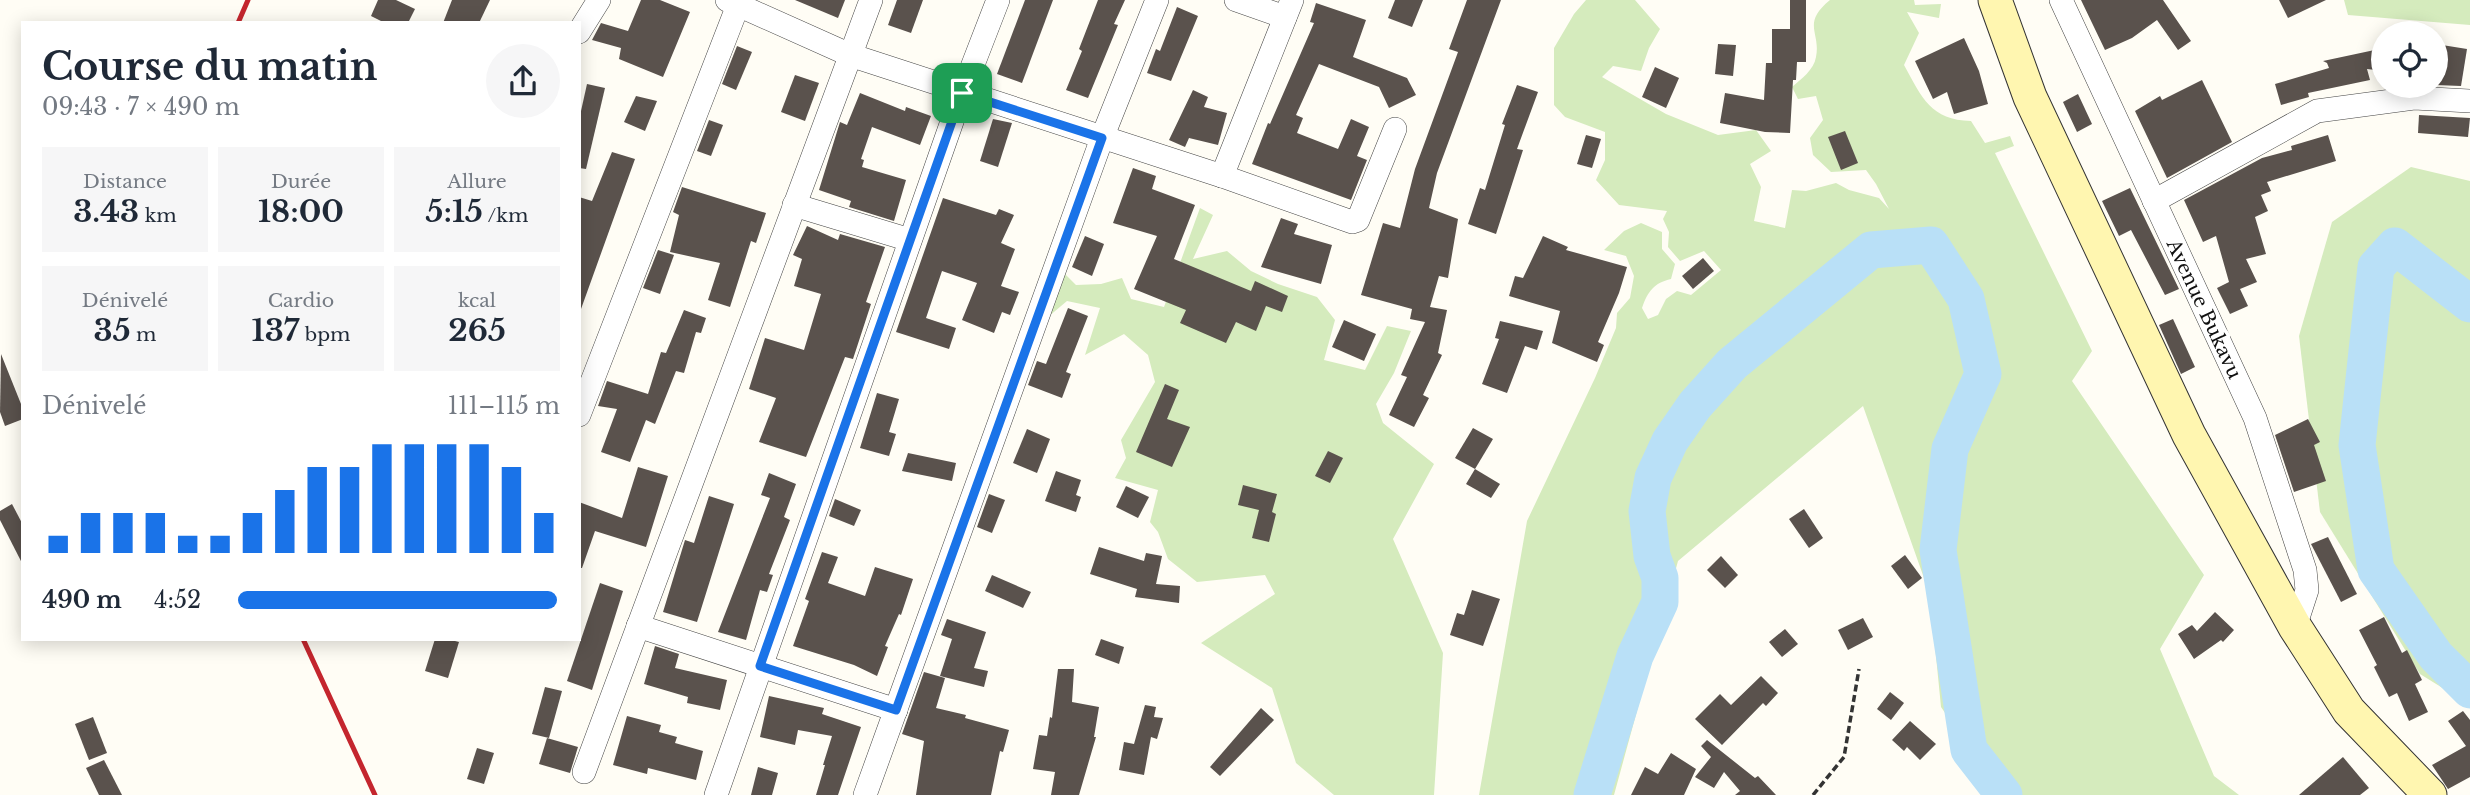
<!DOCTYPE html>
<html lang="fr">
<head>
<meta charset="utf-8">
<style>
  body { margin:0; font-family:"Libre Baskerville",serif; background:#f6f6f7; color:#1f2937; height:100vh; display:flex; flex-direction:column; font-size:26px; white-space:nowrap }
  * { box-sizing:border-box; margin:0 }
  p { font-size:23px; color:#747a83 }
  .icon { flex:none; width:38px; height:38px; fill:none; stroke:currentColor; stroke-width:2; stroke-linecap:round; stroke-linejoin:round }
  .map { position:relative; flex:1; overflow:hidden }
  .drawer { position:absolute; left:21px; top:21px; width:560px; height:620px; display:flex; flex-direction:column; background:#fff; border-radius:0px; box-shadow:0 4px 18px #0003 }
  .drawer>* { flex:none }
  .buttons { position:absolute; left:2371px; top:21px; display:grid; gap:14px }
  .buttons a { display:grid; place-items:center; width:77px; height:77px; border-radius:50%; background:#fff; box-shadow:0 4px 18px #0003; font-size:35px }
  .pin { position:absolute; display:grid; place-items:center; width:60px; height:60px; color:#fff; margin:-30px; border-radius:14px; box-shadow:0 4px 10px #0006 }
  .round { display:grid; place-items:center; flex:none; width:74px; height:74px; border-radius:37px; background:#f6f6f7 }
  .head { display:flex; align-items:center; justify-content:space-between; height:119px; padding:0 21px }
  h1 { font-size:38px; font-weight:800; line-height:52px }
  .figures { display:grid; grid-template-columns:repeat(3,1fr); gap:10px; height:119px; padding:7px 21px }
  .figures div { display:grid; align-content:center; border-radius:0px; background:#f6f6f7; text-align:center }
  .figures b { font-size:30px; font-weight:800 }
  .figures small { font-size:19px; font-weight:400 }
  .figures p { font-size:19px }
  .chart { height:196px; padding:14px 21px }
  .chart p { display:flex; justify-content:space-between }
  .chart svg { width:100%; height:126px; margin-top:7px; stroke:#1a73e8; stroke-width:6 }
  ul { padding:0 21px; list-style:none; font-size:23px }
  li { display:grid; grid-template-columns:112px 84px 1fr; align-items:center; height:52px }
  li i { height:18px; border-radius:9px; background:#1a73e8 }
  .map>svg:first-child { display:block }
  .green { fill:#d5ebbd }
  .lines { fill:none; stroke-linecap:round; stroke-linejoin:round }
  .river { stroke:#b9e0f7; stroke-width:37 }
  .building { fill:#5a524d }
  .street-casing { stroke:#444; stroke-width:24 }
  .secondary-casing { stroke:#333; stroke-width:35 }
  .path { stroke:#333; stroke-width:3.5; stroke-dasharray:7 3.5; stroke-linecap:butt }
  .street { stroke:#fff; stroke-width:23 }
  .secondary { stroke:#fff6b0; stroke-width:33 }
  .rail { stroke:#c4262e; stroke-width:5 }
  .route-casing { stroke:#fff; stroke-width:14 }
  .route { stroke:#1a73e8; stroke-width:9 }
  .labels { text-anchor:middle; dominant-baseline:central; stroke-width:7; stroke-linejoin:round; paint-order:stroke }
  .street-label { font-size:19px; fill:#111; stroke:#fff }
</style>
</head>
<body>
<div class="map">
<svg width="2470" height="795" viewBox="0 0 2470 795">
  <rect width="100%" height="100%" fill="#fffdf5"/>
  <g class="green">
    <path d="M1586 0H1635L1660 29 1649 48 1641 71 1613 66 1602 77 1666 114 1718 135 1756 130 1771 151 1750 164 1761 187 1754 221 1785 228 1792 190 1806 191 1836 183 1849 190 1879 198 1889 209 1876 184 1866 170 1831 172 1813 155 1810 138 1823 120 1816 96 1798 99 1792 87C1801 79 1814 70 1816 57 1821 32 1801 24 1830 0H1914L1915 5 1941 4 1939 18 1907 12 1919 33 1904 65C1922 98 1931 120 1971 121L1985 143 2010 136 2014 146 1995 153 2092 351 2072 381 2204 575 2160 649 2214 776 2239 795H2002L1941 707 1930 595 1863 406 1678 561 1614 795H1479L1527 521 1595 378 1616 328 1617 313 1630 298 1634 276 1626 256 1604 250 1624 231 1641 223 1662 232V249L1675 264 1671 279C1654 283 1648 291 1642 308L1648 319 1658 315 1666 299 1677 291 1691 295 1721 270 1704 251 1680 261 1668 247 1669 232 1663 219 1667 211 1619 205 1596 180 1605 160V132L1565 117 1554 105V48L1574 14Z"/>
    <polygon points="2344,0 2470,0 2470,25 2348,15"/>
    <polygon points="2411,167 2470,181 2470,705 2420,674 2320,512 2299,336 2332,222"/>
    <polygon points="1200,208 1213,215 1193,259 1227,251 1251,271 1278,284 1317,297 1335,320 1324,360 1365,370 1387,326 1411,331 1394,373 1376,404 1383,423 1434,464 1393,539 1443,653 1434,795 1334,795 1296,763 1272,688 1201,643 1275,594 1265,575 1197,582 1168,559 1158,532 1150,522 1158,490 1115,478 1126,458 1121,440 1155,382 1148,355 1124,334 1085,355 1100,308 1067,301 1048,317 1064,273 1076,285 1101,284 1122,278 1131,299 1164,307"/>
  </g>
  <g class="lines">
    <g class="river">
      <polyline points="2470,304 2395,246 2376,267 2357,445 2376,570 2436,656 2470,690"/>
      <polyline points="1592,795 1635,656 1660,602 1660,578 1652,556 1647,511 1653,478 1670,441 1695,405 1732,364 1871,250 1931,245 1966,299 1983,374 1950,449 1938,550 1969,750 2004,795"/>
    </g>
  </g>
  <g class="building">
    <polygon points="378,0 396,0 415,9 408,23 385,23 371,16"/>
    <polygon points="452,0 490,0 479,23 443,23"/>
    <polygon points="641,0 660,0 690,12 663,77 619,59 621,48 592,40 601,23 628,31"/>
    <polygon points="795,0 845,0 838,18"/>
    <polygon points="897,0 923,0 911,33 888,25"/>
    <polygon points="1025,0 1053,0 1022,83 997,74"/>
    <polygon points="1098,0 1125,0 1114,24 1118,25 1088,98 1066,90 1082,51 1079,49"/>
    <polygon points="1395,0 1423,0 1412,27 1388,18"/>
    <polygon points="1467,0 1501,0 1437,173 1429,208 1458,219 1448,278 1439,276 1430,307 1447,310 1438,353 1442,355 1423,395 1429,398 1414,427 1389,415 1407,377 1401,375 1425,322 1410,319 1412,309 1361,295 1383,223 1400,228 1415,169 1458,52 1449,49"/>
    <polygon points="1790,0 1806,0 1806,62 1797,62 1796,80 1793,80 1790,133 1765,132 1720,123 1725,93 1764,100 1766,63 1772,63 1772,29 1790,29"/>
    <polygon points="2081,0 2163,0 2191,41 2178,50 2157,20 2132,38 2105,50"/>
    <polygon points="2279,0 2326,0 2288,18"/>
    <polygon points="1316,3 1366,20 1353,57 1407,78 1416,95 1389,108 1379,87 1319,64 1296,115 1303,118 1297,133 1338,149 1351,119 1369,127 1357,156 1367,160 1351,200 1252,164 1268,123 1270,124 1314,23 1310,22"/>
    <polygon points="1177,7 1198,16 1171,81 1147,73 1156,49 1160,51"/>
    <polygon points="1964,38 1979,71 1988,104 1954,114 1947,92 1933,99 1915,61"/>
    <polygon points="1718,44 1736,45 1733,76 1715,74"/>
    <polygon points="2442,45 2467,49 2461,86 2436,85"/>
    <polygon points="737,46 752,52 736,90 722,84"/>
    <polygon points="2384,48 2384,71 2367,69 2370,80 2308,93 2309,97 2281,105 2275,84 2329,68 2327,63 2323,61"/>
    <polygon points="1655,67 1679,78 1666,108 1642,97"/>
    <polygon points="795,75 819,83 805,121 781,112"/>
    <polygon points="2202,80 2232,142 2167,178 2135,111 2160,96 2162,100"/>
    <polygon points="587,84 605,88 586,169 579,168 579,120"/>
    <polygon points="1517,85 1538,92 1517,149 1523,150 1496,234 1468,224 1480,188 1485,190 1505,125 1502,124"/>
    <polygon points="1193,90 1208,97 1204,107 1227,113 1218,145 1189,138 1185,147 1169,140"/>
    <polygon points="860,93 905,111 906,107 931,116 920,145 872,127 861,159 864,160 862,167 906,180 894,221 849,207 851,201 819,190 840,122 847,125"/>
    <polygon points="2078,94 2092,124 2077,132 2063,102"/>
    <polygon points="636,96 657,101 645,131 624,122"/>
    <polygon points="2419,115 2470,118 2468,137 2418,133"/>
    <polygon points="993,119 1012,123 998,167 980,161"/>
    <polygon points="709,120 723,125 711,156 697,151"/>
    <polygon points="1845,131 1858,163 1841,170 1828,137"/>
    <polygon points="1586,135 1601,139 1592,168 1577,164"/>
    <polygon points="2328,135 2336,161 2267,182 2271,191 2261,195 2268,211 2255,217 2266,254 2246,259 2257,282 2240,289 2248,306 2230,314 2217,288 2229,282 2216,236 2203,242 2184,200 2262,158 2292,150 2291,146"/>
    <polygon points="612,152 635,159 581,309 579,308 579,197 592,201"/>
    <polygon points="1133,168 1156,176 1152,189 1195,205 1174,259 1251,291 1255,281 1288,296 1282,312 1266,306 1256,331 1236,322 1226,343 1180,323 1186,310 1134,289 1157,236 1113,223"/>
    <polygon points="682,187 766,213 756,243 751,241 730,307 708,300 720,263 670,252 679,215 673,212"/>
    <polygon points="2130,188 2179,289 2165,295 2131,230 2119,236 2102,201"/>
    <polygon points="943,198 996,215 999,209 1014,215 1001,243 1015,249 1001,286 1019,292 1010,315 1002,312 994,333 962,320 977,283 942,271 926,318 956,328 949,349 896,332"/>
    <polygon points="1281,218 1298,224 1294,234 1332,245 1321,284 1261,267"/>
    <polygon points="807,226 838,240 840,234 885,247 866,302 871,304 853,359 845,357 806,457 759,442 776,398 749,389 765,338 804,350 821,294 794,286 802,259 793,255"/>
    <polygon points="1085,236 1104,244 1092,276 1072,267"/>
    <polygon points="1543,236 1568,247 1566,250 1627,267 1619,293 1598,342 1604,345 1597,362 1552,343 1560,311 1509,296 1515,276 1523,278"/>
    <polygon points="658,250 674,255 660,294 643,288"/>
    <polygon points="1703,258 1714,271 1693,289 1682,276"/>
    <polygon points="1068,308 1088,316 1066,372 1071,374 1062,398 1028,385 1037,361 1046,364"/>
    <polygon points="684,310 706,318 701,333 696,332 684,373 676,371 655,424 646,420 630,462 601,452 617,409 598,406 607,381 648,394 661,352 666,353"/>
    <polygon points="2173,319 2195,367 2181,374 2159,325"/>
    <polygon points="1344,320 1376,334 1364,361 1332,347"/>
    <polygon points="1500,321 1543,331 1537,350 1525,346 1507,393 1482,384 1499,339 1495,338"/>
    <polygon points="1,354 23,409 23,419 5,426 0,412"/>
    <polygon points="1165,384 1179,390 1167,419 1190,427 1172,467 1136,452"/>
    <polygon points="877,393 899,399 889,432 896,434 889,456 860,448"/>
    <polygon points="2308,419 2320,442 2314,445 2326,481 2294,492 2275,435"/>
    <polygon points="1473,428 1493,439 1475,469 1455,458"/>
    <polygon points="1027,429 1050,439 1037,473 1013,463"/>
    <polygon points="1328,451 1343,458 1330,483 1315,476"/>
    <polygon points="908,453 956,463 952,481 902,471"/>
    <polygon points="638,467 668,476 646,547 595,531 582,568 579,568 579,502 622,518"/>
    <polygon points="1475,469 1500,484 1491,498 1466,484"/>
    <polygon points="1056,471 1081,480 1076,495 1081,497 1076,512 1045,501"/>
    <polygon points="769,473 796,484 784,517 790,520 769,574 773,575 767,592 760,590 746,640 718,632 770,498 761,495"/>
    <polygon points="1243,485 1277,494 1272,512 1276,514 1269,542 1252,538 1259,510 1238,505"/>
    <polygon points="1126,486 1149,497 1138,518 1116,507"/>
    <polygon points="989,494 1005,500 992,533 977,527"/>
    <polygon points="709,496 734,504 697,622 663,612 685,540 694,543"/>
    <polygon points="835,499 861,510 854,526 829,516"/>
    <polygon points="12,504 23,525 23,565 0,520 0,511"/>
    <polygon points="1804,509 1823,538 1809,548 1789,519"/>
    <polygon points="2328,537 2357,594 2341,602 2311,544"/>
    <polygon points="1099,547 1144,561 1146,553 1162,556 1156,584 1180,586 1179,603 1135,597 1137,589 1090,574"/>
    <polygon points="822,552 838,557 828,583 865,596 875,567 913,579 901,615 899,614 885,646 888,647 877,676 854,665 793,646 809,601 805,599"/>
    <polygon points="1905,555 1922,578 1908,589 1891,566"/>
    <polygon points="1721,556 1738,575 1725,588 1707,570"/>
    <polygon points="992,575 1031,592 1023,608 985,591"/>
    <polygon points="600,583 623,591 592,690 567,681"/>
    <polygon points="1472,590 1500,599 1483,646 1450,635 1457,613 1464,615"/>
    <polygon points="2215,612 2234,630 2223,642 2221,640 2194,659 2178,634 2192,625 2197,631"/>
    <polygon points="2384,617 2402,653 2407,650 2422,680 2415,684 2428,712 2409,721 2397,693 2389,697 2374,667 2377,665 2359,630"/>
    <polygon points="1863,618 1873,637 1848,650 1838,630"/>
    <polygon points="947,619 986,632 974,668 988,671 984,687 940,676 952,639 941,635"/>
    <polygon points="1785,629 1798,644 1782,657 1769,642"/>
    <polygon points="435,639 447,639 459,642 448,678 425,671"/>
    <polygon points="1101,639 1124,647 1119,664 1095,655"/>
    <polygon points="655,646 679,654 675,668 727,680 720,710 687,703 688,697 644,684"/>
    <polygon points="1058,669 1074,669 1072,702 1099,707 1094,737 1096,737 1079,795 1051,795 1055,772 1033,769 1039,735 1047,736 1050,717 1052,718"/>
    <polygon points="924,672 945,678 936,708 966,715 965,718 1009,730 1003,752 1000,751 991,795 916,795 924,741 902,734"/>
    <polygon points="1761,676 1778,693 1766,706 1763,703 1722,745 1695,719 1720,694 1731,705"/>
    <polygon points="545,687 562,691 549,738 532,734"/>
    <polygon points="1890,692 1904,703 1891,720 1877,709"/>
    <polygon points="769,696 824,708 822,714 861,727 838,795 816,795 825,765 823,765 832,736 798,730 795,745 760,737"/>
    <polygon points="1145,705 1156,707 1154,717 1163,718 1157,739 1151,737 1144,775 1119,770 1124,742 1134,744"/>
    <polygon points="1261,708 1274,720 1220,776 1210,767"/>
    <polygon points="2463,711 2470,720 2470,777 2448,789 2432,765 2466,746 2448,721"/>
    <polygon points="627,716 661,725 659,732 677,737 675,743 703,751 696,780 648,768 647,774 613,765"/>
    <polygon points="93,717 107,753 89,760 75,724"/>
    <polygon points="1910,721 1936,744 1920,760 1907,747 1904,751 1892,740"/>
    <polygon points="547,738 578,747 570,773 539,764"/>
    <polygon points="1707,740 1755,778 1758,776 1776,795 1735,795 1740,791 1724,772 1714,788 1695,777 1711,757 1701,746"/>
    <polygon points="477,748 494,753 484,784 467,779"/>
    <polygon points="1671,753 1696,769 1684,795 1631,795 1645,767 1658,774"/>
    <polygon points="2343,757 2369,788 2360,795 2299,795"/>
    <polygon points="104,760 122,795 99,795 86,768"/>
    <polygon points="758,767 778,773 772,795 751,795"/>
  </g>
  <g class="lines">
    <g class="street-casing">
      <g id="street">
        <polyline points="727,0 850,55 1222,176 1352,222 1358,220 1395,129"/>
        <polyline points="1236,0 1285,17"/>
        <polyline points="2061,0 2255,418 2305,570 2307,590 2295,627"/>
        <polyline points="579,32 599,0"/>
        <polyline points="1222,176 1292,0"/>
        <polyline points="2154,201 2317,111 2414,98 2470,101"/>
        <polyline points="794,205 910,240"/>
        <polyline points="579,415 740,0"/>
        <polyline points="638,626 896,710"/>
        <polyline points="584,772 871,0"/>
        <polyline points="716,795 962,93 998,0"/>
        <polyline points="865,795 1102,138 1157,0"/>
      </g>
    </g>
    <g class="secondary-casing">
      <polyline id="secondary" points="1995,0 2030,97 2189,435 2295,627 2349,711 2430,795"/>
    </g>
    <polyline class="path" points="1813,795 1844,757 1859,669"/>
    <use href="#street" class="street"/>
    <use href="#secondary" class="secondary"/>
    <g class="rail">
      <polyline points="238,23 248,0"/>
      <polyline points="303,639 375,795"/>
    </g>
  </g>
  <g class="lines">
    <g class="route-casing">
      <polygon id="route" points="962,93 1102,138 896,710 760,666"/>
    </g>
    <use href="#route" class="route"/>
  </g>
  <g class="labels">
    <g class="street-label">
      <text transform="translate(2204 309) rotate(65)">Avenue Bukavu</text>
    </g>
  </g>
</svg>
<div class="buttons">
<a><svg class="icon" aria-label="locate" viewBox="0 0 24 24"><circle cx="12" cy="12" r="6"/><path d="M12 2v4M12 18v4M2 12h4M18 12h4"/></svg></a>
</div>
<div class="pin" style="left:962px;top:93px;background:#1e9e55"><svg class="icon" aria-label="arrive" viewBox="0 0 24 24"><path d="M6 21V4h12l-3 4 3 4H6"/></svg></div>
<section class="drawer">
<div class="head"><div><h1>Course du matin</h1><p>09:43 · 7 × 490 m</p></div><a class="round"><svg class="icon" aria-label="share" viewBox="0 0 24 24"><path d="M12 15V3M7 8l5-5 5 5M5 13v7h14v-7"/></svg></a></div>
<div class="figures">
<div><p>Distance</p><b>3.43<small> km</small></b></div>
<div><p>Durée</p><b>18:00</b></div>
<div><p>Allure</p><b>5:15<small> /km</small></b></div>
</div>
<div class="figures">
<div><p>Dénivelé</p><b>35<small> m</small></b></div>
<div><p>Cardio</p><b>137<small> bpm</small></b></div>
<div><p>kcal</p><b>265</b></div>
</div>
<div class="chart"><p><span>Dénivelé</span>111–115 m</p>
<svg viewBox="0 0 160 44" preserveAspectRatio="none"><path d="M5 44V38M15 44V30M25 44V30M35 44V30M45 44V38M55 44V38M65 44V30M75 44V22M85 44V14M95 44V14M105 44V6M115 44V6M125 44V6M135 44V6M145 44V14M155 44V30"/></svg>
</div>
<ul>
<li><b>490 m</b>4:52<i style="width:99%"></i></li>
</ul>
</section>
</div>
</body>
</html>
